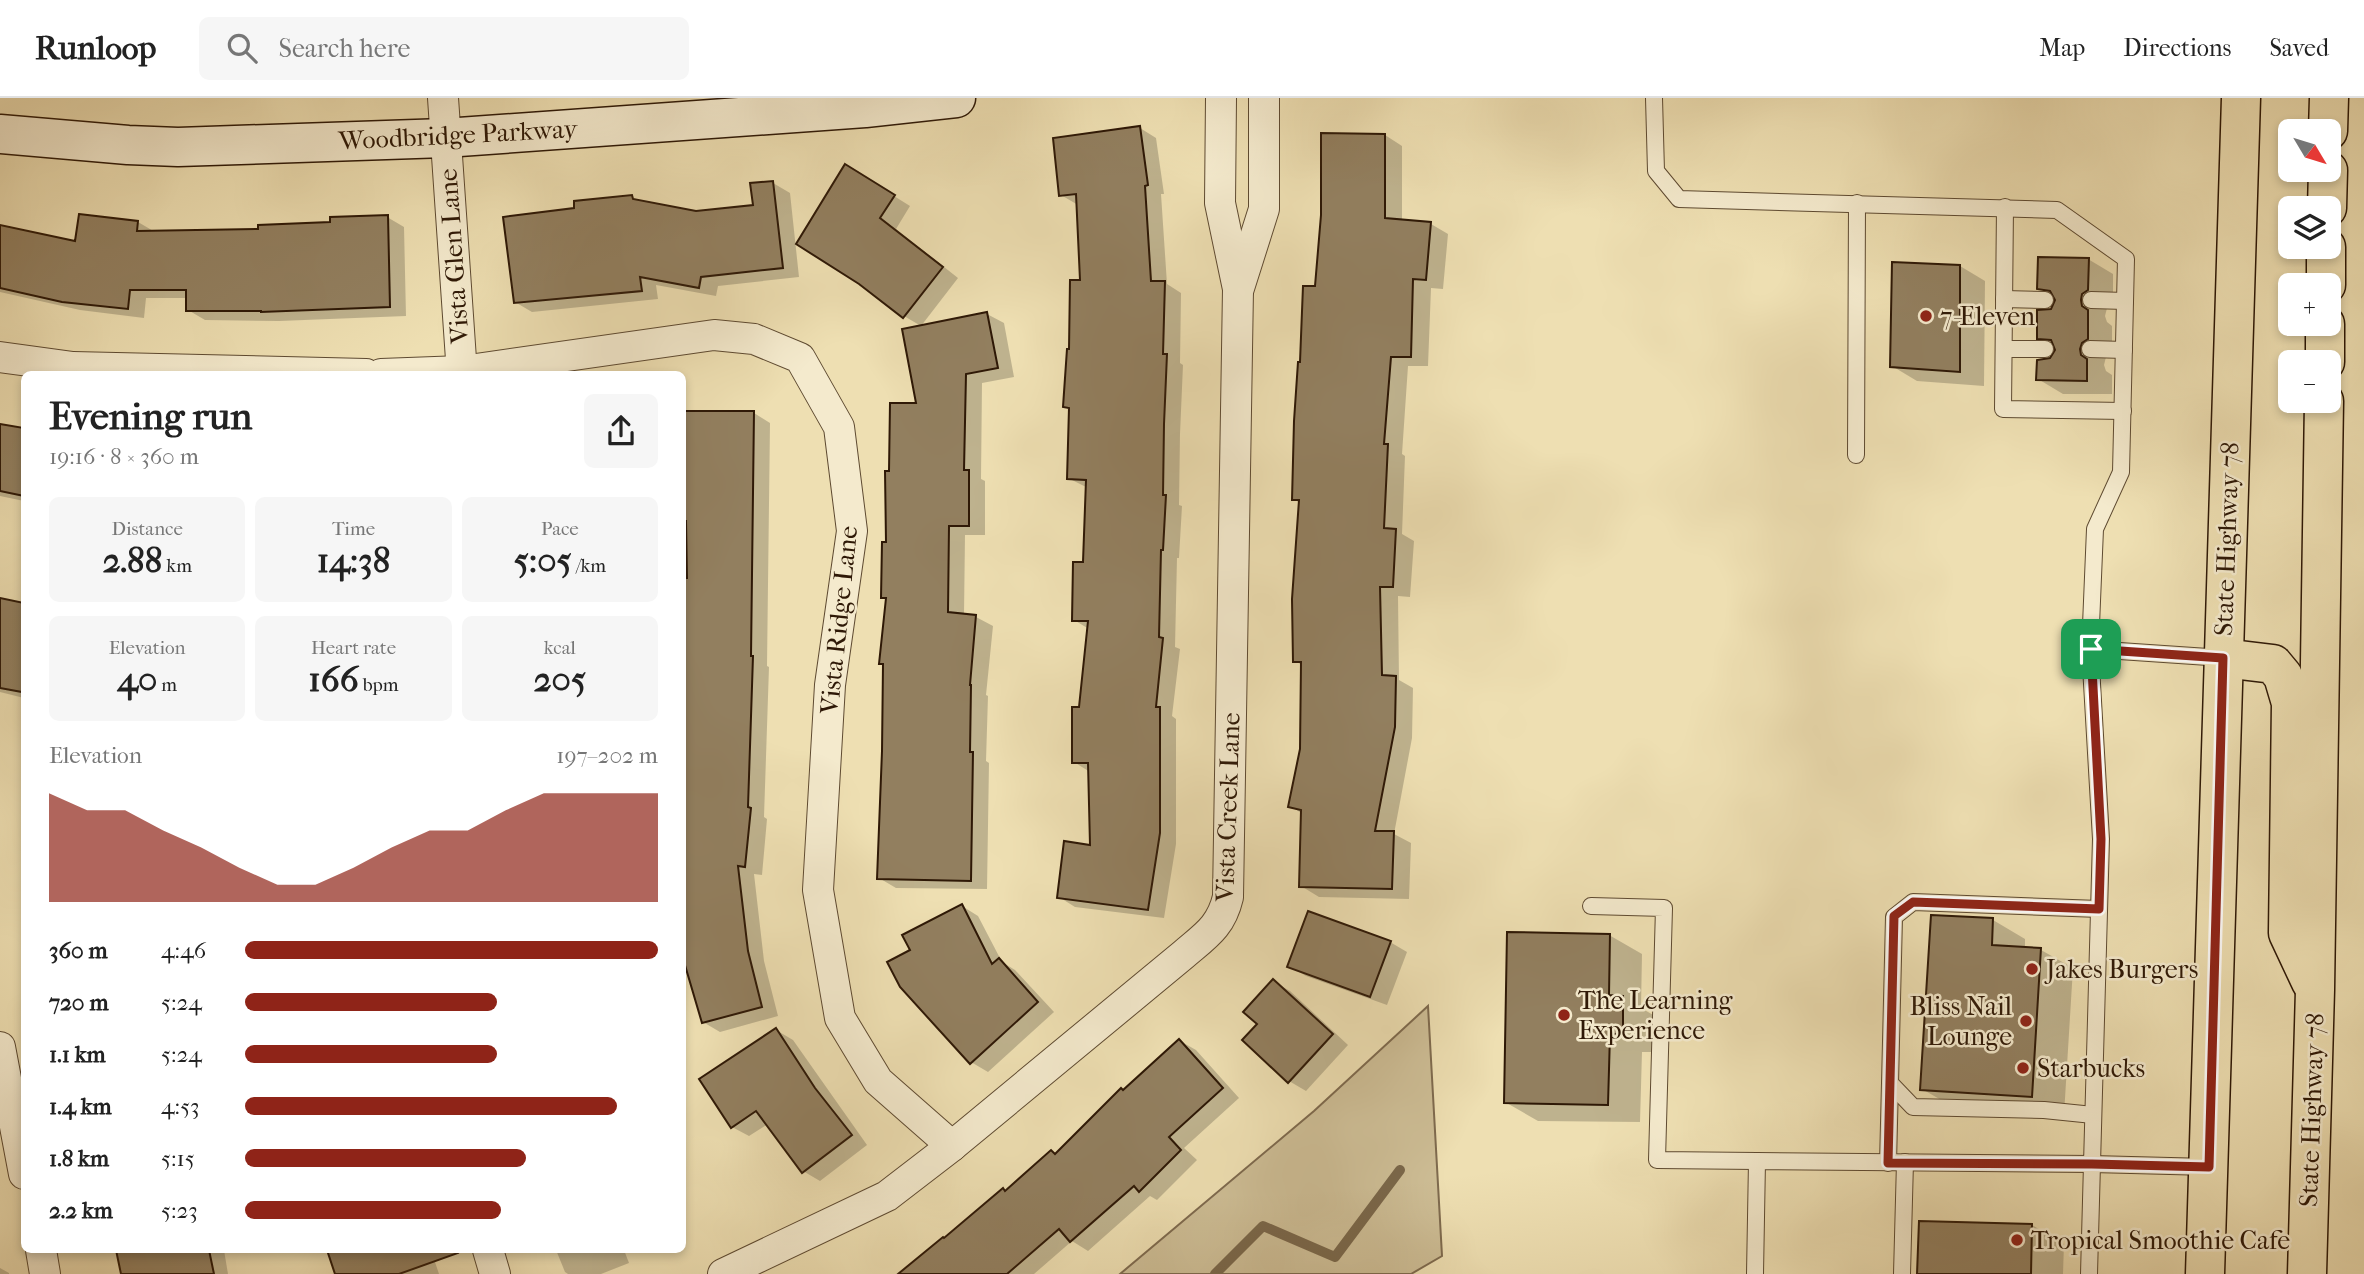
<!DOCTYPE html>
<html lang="en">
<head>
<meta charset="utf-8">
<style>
  body { margin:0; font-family:"IM FELL French Canon",serif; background:#f6f6f6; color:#222; height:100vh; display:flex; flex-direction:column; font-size:26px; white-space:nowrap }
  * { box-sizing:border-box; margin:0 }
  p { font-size:23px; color:#767676 }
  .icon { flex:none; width:38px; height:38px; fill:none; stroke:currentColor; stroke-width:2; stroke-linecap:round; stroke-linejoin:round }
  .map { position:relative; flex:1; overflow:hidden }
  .drawer { position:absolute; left:21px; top:273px; width:665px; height:882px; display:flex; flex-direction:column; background:#fff; border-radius:10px; box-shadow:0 4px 10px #0003 }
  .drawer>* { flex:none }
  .needle { width:46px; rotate:128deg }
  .fabs { position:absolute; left:2278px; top:21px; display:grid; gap:14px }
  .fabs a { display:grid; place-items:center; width:63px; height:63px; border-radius:10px; background:#fff; box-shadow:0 4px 10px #0003; font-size:35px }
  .pin { position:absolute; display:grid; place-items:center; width:60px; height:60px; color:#fff; margin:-30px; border-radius:14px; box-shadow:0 4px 10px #0006 }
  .round { display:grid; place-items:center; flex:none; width:74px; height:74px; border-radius:10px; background:#f6f6f6 }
  .summary { display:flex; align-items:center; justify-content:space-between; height:119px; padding:0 28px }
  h1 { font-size:38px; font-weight:700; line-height:52px }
  .figures { display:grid; grid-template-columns:repeat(3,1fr); gap:10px; height:119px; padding:7px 28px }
  .figures div { display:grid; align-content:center; border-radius:10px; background:#f6f6f6; text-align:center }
  .figures b { font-size:35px; font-weight:700 }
  .figures small { font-size:19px; font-weight:400 }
  .figures p { font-size:19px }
  .chart { height:196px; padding:14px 28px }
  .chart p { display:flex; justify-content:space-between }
  .chart svg { width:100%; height:126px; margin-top:7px; fill:#8f2418; opacity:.7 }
  ul { padding:0 28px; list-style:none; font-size:23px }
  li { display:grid; grid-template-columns:112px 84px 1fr; align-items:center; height:52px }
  li i { height:18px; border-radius:9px; background:#8f2418 }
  header { display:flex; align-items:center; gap:42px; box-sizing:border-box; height:98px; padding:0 35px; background:#fff; border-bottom:2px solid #e0e0e0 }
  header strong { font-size:33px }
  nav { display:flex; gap:38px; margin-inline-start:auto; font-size:24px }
  .search { width:490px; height:63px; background:#f6f6f6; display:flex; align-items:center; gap:18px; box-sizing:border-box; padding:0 24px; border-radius:10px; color:#767676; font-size:26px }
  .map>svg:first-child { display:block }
  .green { fill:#cdbd95; stroke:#7e6a4e; stroke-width:2 }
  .shadow { fill:#0003 }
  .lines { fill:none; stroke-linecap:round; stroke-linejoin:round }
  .stream { stroke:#7a674a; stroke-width:10 }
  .building { fill:#927f5f; stroke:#2e1806; stroke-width:2 }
  .service-casing { stroke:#5e4a31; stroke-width:18 }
  .minor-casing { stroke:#5e4a31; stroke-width:32 }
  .secondary-casing { stroke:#2e1806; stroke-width:41 }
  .primary-casing { stroke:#2e1806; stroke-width:41 }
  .service { stroke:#f4eacd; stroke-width:16 }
  .minor { stroke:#f4eacd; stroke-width:30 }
  .secondary { stroke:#f4eacd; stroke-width:38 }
  .primary { stroke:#eedfb2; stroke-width:38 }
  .route-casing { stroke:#fff; stroke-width:14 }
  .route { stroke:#8f2418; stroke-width:9 }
  .poi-dot { fill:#8f2418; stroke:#f4eacd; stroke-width:2.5 }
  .labels { text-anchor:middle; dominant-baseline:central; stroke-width:5; stroke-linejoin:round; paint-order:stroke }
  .street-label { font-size:26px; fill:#2e1806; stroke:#f4eacd }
  .poi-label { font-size:26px; fill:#2e1806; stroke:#f4eacd; text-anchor:start }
</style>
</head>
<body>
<header>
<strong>Runloop</strong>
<div class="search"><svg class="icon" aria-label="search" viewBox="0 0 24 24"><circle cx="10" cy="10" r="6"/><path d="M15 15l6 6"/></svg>Search here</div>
<nav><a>Map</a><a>Directions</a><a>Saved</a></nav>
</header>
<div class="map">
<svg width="2364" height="1176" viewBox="0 0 2364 1176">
  <rect width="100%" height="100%" fill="#eedfb2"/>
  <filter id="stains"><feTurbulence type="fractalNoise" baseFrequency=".00286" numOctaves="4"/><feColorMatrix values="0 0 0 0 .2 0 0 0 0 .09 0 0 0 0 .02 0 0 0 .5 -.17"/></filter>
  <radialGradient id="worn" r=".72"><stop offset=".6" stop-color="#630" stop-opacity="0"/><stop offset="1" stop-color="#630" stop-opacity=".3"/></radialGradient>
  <polygon class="green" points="1428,908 1442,1158 1411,1176 1120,1176 1314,1013"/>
  <g class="shadow">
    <polygon points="1140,30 1156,40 1164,96 1161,96 1167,186 1181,195 1180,265 1183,267 1180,336 1179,407 1182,408 1179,460 1177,460 1175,549 1180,551 1172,618 1176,621 1176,746 1164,820 1075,809 1059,799 1091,749 1090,674 1074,664 1089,531 1074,522 1085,466 1088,390 1068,380 1071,312 1065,308 1082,184 1078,107 1061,97"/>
    <polygon points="1385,37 1402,48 1402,124 1431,126 1448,136 1443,191 1431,190 1428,268 1408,268 1402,356 1405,358 1402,436 1414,443 1410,499 1398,498 1399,582 1413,590 1412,640 1394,736 1411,745 1409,801 1319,799 1301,788 1303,716 1290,708 1302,651 1302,567 1295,563 1300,405 1294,401 1316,190"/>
    <polygon points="862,78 910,108 896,131 958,180 921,228 904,218"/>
    <polygon points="773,85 790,95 799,179 718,188 716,198 656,187 658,201 532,214 515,204 576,112 632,99 643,105 696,114 755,108"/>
    <polygon points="387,119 404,129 406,218 279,223 205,222 188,212 188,200 146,200 144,220 80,212 0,194 0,129 77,145 138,124 155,134 260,133"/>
    <polygon points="2088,161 2113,176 2113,206 2107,210 2105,218 2107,224 2112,228 2112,255 2106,259 2104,267 2106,273 2112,277 2112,296 2063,296 2038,281 2056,250 2039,240 2058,201 2039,190"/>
    <polygon points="1960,168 1985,183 1984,288 1917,283 1892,268"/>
    <polygon points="987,216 1004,225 1014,279 982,285 981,381 985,383 985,437 965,437 964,517 976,519 993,528 986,597 988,598 986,663 989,665 987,791 896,790 879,780 888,502 883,499 891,374 918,307"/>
    <polygon points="682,314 754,315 770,325 767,568 769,569 764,719 767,721 762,777 754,776 764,863 778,918 720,934 703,924 688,431 682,430"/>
    <polygon points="0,327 24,332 24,403 0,398"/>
    <polygon points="0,501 24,507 24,600 0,594"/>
    <polygon points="962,808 978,818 1002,864 1015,872 1054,914 988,974 971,964 912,852"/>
    <polygon points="1993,822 2025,841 2025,851 2041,852 2073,870 2064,1017 1955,1010 1922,991"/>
    <polygon points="1609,837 1642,856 1641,910 1655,918 1655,954 1642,954 1640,1024 1538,1023 1505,1004"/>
    <polygon points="1390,844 1407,854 1387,907 1306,878 1289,868"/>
    <polygon points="1274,884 1290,893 1348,947 1306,993 1289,983 1259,926"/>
    <polygon points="776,932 793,942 867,1047 820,1083 803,1073 768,1026 749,1038 732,1029"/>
    <polygon points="1180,943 1196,952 1239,1000 1184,1050 1197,1062 1157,1102 1150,1098 1088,1153 1072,1143 1034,1176 901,1176 1056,1057"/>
    <polygon points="2032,1127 2064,1146 2063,1176 1919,1176"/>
    <polygon points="118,1152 224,1152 228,1176 123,1176"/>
    <polygon points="329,1152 431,1152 439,1176 337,1176"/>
    <polygon points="556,1152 624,1152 629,1165 601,1176 568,1176 565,1174"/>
    <polygon points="0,1170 9,1175 9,1176 0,1176"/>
  </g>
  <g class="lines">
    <polyline class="stream" points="1215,1176 1263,1128 1335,1159 1400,1072"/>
  </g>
  <g class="building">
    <polygon points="1140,28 1148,87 1145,88 1151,183 1165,183 1163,256 1167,256 1164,326 1163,397 1166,397 1163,452 1161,452 1159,539 1163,540 1156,609 1160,609 1160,735 1148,812 1057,800 1064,743 1090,747 1088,665 1072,665 1072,609 1079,609 1088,523 1072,523 1073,464 1083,464 1086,382 1067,381 1069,310 1063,309 1067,251 1069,251 1070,182 1080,182 1076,96 1059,98 1053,40"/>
    <polygon points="1321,35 1385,36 1385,120 1431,124 1426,182 1413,181 1411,259 1391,259 1384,346 1388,346 1384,430 1396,431 1393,489 1380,489 1382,577 1396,578 1395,629 1375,733 1394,733 1392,791 1299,789 1301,712 1288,709 1300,651 1301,564 1293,564 1292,501 1299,402 1292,402 1294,323 1298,264 1300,264 1303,188 1315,188 1321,117"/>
    <polygon points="845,66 895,97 880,120 943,169 903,220 859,186 796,146"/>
    <polygon points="773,83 783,170 701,179 699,190 640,179 642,193 514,205 503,119 574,110 574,103 632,97 633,101 696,113 753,107 750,85"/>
    <polygon points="79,116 138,123 137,133 258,131 258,127 330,124 330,119 388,117 390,209 261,214 261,213 186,213 186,192 130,192 128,211 62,204 0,190 0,127 75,143"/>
    <polygon points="2038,159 2089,160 2088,192 2082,196 2081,202 2082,208 2088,212 2088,241 2082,245 2080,251 2081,257 2087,261 2087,283 2036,282 2037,262 2050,260 2055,252 2051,242 2037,241 2037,212 2051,211 2055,202 2050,193 2037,191"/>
    <polygon points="1892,164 1960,167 1960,274 1890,269"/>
    <polygon points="987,214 998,270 966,276 964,372 969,372 969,428 949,428 948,514 976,517 970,587 971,587 970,654 973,654 971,783 877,781 882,653 883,566 879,566 886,500 881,500 882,444 886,444 885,373 889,373 890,305 916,305 902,231"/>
    <polygon points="682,313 754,313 751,558 753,558 748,709 751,710 745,769 738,768 748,853 762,909 702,925 682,857 682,480 687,480 686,423 682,423"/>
    <polygon points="0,326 24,330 24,398 0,393"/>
    <polygon points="0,500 24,505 24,581 22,594 0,590"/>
    <polygon points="962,806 992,866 999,860 1038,904 970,966 900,889 887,864 910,852 902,837"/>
    <polygon points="1308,813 1391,843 1370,899 1287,869"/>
    <polygon points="1931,817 1993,820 1992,847 2041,850 2032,999 1920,992"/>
    <polygon points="1507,834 1610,836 1609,897 1623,898 1623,936 1610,936 1608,1007 1504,1005"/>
    <polygon points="1273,881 1333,936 1288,985 1242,942 1257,926 1243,914"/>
    <polygon points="776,930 815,990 852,1037 802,1075 756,1013 731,1030 699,981"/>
    <polygon points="1179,941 1223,990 1169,1039 1181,1052 1139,1094 1134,1088 1070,1144 1059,1131 1007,1176 898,1176 943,1139 944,1140 1003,1090 1005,1093 1051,1052 1055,1056 1121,990 1123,992"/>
    <polygon points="1919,1123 2032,1126 2031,1176 1917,1176"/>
    <polygon points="116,1152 209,1152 214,1176 121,1176"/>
    <polygon points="327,1152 457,1152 458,1155 399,1176 335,1176"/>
  </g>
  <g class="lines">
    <g class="service-casing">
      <g id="service">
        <polyline points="1654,0 1656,73 1679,101 2057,112 2126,161 2121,374 2095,431 2090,551 2223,560"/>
        <polyline points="2005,109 2003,311 2123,313"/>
        <polyline points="2004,201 2045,202"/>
        <polyline points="2091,202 2125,203"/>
        <polyline points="2004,251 2045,251"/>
        <polyline points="2090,251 2124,252"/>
        <polyline points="1856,357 1857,105"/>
        <polyline points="1591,808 1664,810 1657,1062 1757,1063"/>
        <polyline points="2093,1017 2044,1012 1913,1009 1890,985 1894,819 1913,804 2099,811"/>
        <polyline points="1888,1065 1890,985"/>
        <polyline points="1755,1176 1757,1063 2092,1066 2101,741 2090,551"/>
        <polyline points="1902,1176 1905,1064"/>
        <polyline points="2089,1176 2092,1066 2209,1069"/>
      </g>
    </g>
    <g class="minor-casing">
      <g id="minor">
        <polyline points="443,0 462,276"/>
        <polyline points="1239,190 1264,111 1264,0"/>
        <polyline points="0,259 73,269 366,276"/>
        <polyline points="381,276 462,273 714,237 754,241 800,260 839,329 852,433 830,587 818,792 840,920 878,983 952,1048"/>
        <polyline points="0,949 24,1076"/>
        <polyline points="41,1152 45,1176"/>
        <polyline points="488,1152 495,1176"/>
        <path d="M723 1176 887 1098 952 1048 1183 857C1205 838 1221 829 1228 799L1238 191 1220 105 1221 0"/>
      </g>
    </g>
    <g class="secondary-casing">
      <polyline id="secondary" points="0,36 128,47 178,49 445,40 865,10 956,0"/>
    </g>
    <g class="primary-casing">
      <g id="primary">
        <polyline points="2328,33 2329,0"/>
        <polyline points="2327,110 2328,72"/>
        <polyline points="2326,187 2326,149"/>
        <polyline points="2325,264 2325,226"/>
        <polyline points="2223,560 2273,566 2283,578 2291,605 2288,835 2311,884"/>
        <polyline points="2205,1176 2241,0"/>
        <polyline points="2307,1176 2315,892 2324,303"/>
      </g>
    </g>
    <use href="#service" class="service"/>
    <use href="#minor" class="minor"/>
    <use href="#secondary" class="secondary"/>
    <use href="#primary" class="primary"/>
  </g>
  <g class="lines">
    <g class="route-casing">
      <polygon id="route" points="2091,551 2223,560 2209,1069 2092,1066 1888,1065 1894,818 1913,804 2099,811 2101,741"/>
    </g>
    <use href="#route" class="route"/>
  </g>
  <g class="poi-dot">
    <circle cx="1926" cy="218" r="7"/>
    <circle cx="2032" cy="871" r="7"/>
    <circle cx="1564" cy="917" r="7"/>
    <circle cx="2026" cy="923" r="7"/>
    <circle cx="2023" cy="970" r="7"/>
    <circle cx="2017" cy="1142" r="7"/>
  </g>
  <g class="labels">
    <g class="street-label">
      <text transform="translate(458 37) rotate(-3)">Woodbridge Parkway</text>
      <text transform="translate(454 158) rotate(-94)">Vista Glen Lane</text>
      <text transform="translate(2227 441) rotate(-88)">State Highway 78</text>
      <text transform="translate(839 522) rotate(-84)">Vista Ridge Lane</text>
      <text transform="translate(1228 709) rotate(-88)">Vista Creek Lane</text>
      <text transform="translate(2312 1012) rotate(-88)">State Highway 78</text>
    </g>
    <g class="poi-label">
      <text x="1940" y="218">7-Eleven</text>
      <text x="2046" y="871">Jakes Burgers</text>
      <text x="1578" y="902">The Learning<tspan x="1578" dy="30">Experience</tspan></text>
      <text x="2012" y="908" text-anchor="end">Bliss Nail<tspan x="2012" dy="30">Lounge</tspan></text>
      <text x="2037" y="970">Starbucks</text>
      <text x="2031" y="1142">Tropical Smoothie Cafe</text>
    </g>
  </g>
  <rect width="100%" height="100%" filter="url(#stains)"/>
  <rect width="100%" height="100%" fill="url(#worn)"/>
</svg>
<div class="fabs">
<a><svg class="needle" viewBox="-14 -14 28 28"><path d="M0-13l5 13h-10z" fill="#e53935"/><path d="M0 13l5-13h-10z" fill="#767676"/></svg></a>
<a><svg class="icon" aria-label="layers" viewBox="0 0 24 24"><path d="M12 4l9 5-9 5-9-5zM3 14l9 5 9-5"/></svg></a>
<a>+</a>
<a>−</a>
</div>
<div class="pin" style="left:2091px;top:551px;background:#1e9e55"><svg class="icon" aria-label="arrive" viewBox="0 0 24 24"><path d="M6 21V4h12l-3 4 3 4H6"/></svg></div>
<section class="drawer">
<div class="summary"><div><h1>Evening run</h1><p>19:16 · 8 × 360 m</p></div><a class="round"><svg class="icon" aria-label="share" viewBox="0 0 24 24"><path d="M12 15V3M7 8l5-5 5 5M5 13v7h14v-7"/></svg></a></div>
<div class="figures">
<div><p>Distance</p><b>2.88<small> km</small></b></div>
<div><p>Time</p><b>14:38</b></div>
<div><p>Pace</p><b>5:05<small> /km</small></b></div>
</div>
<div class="figures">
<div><p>Elevation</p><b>40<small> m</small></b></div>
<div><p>Heart rate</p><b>166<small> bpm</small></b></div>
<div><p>kcal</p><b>205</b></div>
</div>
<div class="chart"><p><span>Elevation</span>197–202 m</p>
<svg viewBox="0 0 160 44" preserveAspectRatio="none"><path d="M0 44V6L10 12L20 12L30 19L40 25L50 32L60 38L70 38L80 32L90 25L100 19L110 19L120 12L130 6L140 6L150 6L160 6V44z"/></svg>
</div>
<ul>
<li><b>360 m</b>4:46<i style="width:100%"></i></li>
<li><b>720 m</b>5:24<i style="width:61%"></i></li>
<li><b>1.1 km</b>5:24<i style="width:61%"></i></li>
<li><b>1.4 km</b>4:53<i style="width:90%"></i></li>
<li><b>1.8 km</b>5:15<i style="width:68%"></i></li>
<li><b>2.2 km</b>5:23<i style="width:62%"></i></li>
</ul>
</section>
</div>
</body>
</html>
